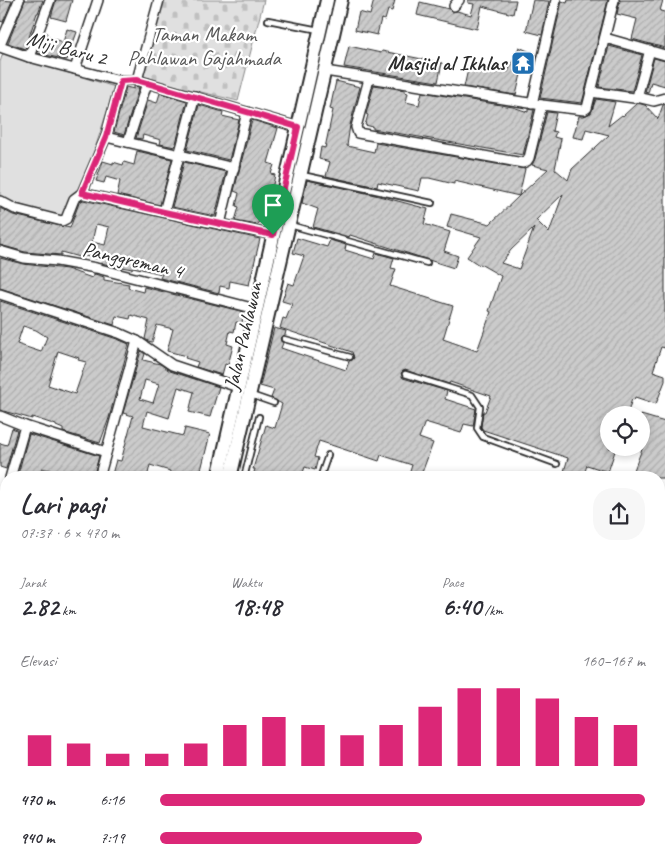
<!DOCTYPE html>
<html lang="id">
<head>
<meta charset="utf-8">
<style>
  body { margin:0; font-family:Caveat,sans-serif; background:#f7f7f7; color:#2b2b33; height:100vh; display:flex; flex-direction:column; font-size:19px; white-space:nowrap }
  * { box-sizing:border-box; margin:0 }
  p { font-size:16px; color:#7c7c81 }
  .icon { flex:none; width:28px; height:28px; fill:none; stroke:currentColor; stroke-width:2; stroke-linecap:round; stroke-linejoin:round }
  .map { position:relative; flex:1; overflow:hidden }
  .drawer { position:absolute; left:0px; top:471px; width:665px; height:396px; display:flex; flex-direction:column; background:#fff; border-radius:20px 20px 0 0; box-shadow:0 2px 8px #0003 }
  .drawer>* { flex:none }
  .buttons { position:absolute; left:600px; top:406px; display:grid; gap:10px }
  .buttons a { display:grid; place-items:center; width:50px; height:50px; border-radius:50%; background:#fff; box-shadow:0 2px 8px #0003; font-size:25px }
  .pin { position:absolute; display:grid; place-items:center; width:42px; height:42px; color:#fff; margin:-51px -21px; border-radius:50% 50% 50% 0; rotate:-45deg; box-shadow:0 0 5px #0007 }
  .pin .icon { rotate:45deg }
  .round { display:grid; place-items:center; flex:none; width:52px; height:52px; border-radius:20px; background:#f7f7f7 }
  .headline { display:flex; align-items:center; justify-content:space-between; height:85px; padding:0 20px }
  h1 { font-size:28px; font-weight:800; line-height:38px }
  .stats { display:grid; grid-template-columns:repeat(3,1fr); gap:8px; height:85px; padding:5px 20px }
  .stats div { display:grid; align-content:center }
  .stats b { font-size:25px; font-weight:800 }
  .stats small { font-size:14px; font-weight:400 }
  .stats p { font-size:14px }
  .chart { height:140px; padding:10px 20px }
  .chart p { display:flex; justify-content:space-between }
  .chart svg { width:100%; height:90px; margin-top:5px; stroke:#db2777; stroke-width:6 }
  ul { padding:0 20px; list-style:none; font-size:16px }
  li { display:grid; grid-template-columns:80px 60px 1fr; align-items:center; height:38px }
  li i { height:12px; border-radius:6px; background:#db2777 }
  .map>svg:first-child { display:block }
  .cemetery { fill:url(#cemetery-stones); stroke:#868686 }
  .green { fill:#e0e0e0; stroke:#868686 }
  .building { fill:url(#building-hatch); stroke:#2b2b2b; fill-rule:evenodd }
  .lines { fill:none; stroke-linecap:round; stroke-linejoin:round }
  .lane-casing { stroke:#2b2b2b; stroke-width:8 }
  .street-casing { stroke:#2b2b2b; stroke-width:12 }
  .secondary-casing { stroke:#2b2b2b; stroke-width:16 }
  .lane { stroke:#fff; stroke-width:4.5 }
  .street { stroke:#fff; stroke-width:9 }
  .secondary { stroke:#fff; stroke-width:12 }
  .route-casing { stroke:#fff; stroke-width:10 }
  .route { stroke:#db2777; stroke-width:6 }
  .labels { text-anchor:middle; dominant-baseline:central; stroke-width:4.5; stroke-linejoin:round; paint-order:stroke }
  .park-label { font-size:21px; fill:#585858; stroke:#fff }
  .street-label { font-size:21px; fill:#2b2b2b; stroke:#fff }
  .poi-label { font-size:21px; font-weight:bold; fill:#2b2b2b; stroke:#fff; text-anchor:end }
</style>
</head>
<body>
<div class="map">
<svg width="665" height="867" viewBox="0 0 665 867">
  <defs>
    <pattern id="cemetery-stones" width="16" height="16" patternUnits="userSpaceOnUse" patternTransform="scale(1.25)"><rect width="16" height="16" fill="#e0e0e0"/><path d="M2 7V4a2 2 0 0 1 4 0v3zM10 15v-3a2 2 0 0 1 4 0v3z" fill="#c0c0c0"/></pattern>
    <pattern id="building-hatch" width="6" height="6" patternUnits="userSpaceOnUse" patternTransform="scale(1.25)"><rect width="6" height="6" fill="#cbcbcb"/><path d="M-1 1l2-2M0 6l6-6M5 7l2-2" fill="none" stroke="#aeaeae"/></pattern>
  </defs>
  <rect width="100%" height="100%" fill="#fff"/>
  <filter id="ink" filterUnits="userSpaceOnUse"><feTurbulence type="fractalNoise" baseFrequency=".02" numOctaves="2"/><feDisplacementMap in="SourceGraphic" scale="10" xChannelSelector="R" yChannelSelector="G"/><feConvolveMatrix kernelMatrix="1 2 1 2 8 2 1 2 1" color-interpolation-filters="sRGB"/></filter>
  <g filter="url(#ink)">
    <polygon class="cemetery" points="163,0 264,0 238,101 143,78"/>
    <polygon class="green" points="3,53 115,87 71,222 0,198 0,62"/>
    <g class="building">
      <polygon points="0,0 12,1 3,22 0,21"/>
      <polygon points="25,0 43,0 38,13 37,13 25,49 8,43"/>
      <polygon points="56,0 72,0 66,21 51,17"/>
      <polygon points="374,0 395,0 392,11 388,10 385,20 381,19 377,35 355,30 359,12 370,15"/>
      <polygon points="468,0 516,0 513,14 482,6 477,29 417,15 420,2 449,9 452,12 457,11 471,15 474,4 468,3"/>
      <polygon points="533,0 549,1 542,35 526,31"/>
      <polygon points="568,0 608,0 582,103 540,98 562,1 567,3"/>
      <polygon points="620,0 663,0 660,11 665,12 665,48 632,39 637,19 617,14"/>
      <polygon points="67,29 77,32 67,60 37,53 45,33 47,33 46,36 63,42"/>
      <polygon points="349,46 381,53 382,51 442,63 438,82 344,67"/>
      <polygon points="609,46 642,55 632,91 599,87"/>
      <polygon points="519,47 537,55 530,74 522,70 516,95 464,87 469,65 508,72"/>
      <polygon points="654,58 665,61 665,86 651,82 648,93 645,92"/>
      <path d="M336 81 360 87 350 125 347 146 374 152 376 143 525 169 519 196 548 169 532 165 535 159 547 112 556 113 552 131 556 132 554 137 561 139 555 169 568 180 572 169 609 135 586 129 583 139 573 137 579 116H584L591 113 596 99 615 102 608 126 622 115 623 116 637 103 645 105 658 119 663 105 665 104V348L661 347 653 371 665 375V381L656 404 635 397 634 400 632 399 627 415H609V448H616L608 472 587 465 583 478H562L568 458 483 430 481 427 483 412H485L491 396 450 382 449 384 405 370 401 373 403 378 447 391 445 399 476 409 473 426 464 424 461 433 425 422 419 438 433 443 420 478H408L412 465 381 455 379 461 319 441 314 457 318 458 315 470 305 467 301 478H257L253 476 255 469H253L266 425 275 428 282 404 271 398 274 390 260 386 274 328 286 331 285 335 280 338 283 343 281 348 346 370 349 361 352 360 354 358 352 352 280 328 283 318 286 319 292 304 282 301 288 283 294 285 304 256 293 253 297 238 327 247 330 240 346 245 345 250 374 259 376 253 394 258 391 268 396 269 390 286 453 306 443 339 477 351 491 312 489 311 501 276 480 264 479 265 467 257 481 237 447 227 451 214 490 224 519 196 454 181V184L429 178H422L419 191 378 182 377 187 326 176 330 162 319 159 321 147 325 148 333 110 330 109ZM563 194 549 233 536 220ZM534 228 519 269 501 263 511 250Z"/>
      <polygon points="374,85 405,90 405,92 408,93 406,102 419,105 422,92 513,107 528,112 528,109 534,110 523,155 373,129 373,127 365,125 368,115 366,114"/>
      <polygon points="134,86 139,87 124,135 114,132 126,87 134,89"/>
      <polygon points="160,93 187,101 175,147 160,144 161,140 143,135 142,139 136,138 148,100 157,103"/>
      <polygon points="199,105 223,112 222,116 239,120 229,160 187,150"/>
      <polygon points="252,120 278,128 268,163 274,165 271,174 275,175 272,189 267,188 258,225 235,221 239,207 236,206 239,193 234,191"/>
      <polygon points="137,151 172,159 160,205 117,195 120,181 106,177 104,183 96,181 103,161 113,164 113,162 123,165 124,162 134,165"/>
      <polygon points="184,162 226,172 215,216 172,207"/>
      <polygon points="307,180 375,195 428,209 424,224 450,232 444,251 458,256 454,268 350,235 349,237 313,227 318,209 302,203"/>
      <path d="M83 200 260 239 249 285 230 281 229 288 220 286 219 293 160 278 162 274 133 267 132 269 122 267V268L101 263 102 260 85 256 84 257H79L61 252V255L25 252 0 245V208L13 215 70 228 79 203ZM96 224 109 227 105 245 92 242Z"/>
      <polygon points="0,258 23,264 67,269 92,278 95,274 104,277 104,280 129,284 128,288 143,292 144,287 244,312 242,323 236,322 234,332 230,331 227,344 233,346 228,365 225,364 222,375 196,367 198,362 185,358 186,356 167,351 173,329 157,325 152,342 148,341 145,339 149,320 131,315 130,319 116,316 114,325 0,288"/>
      <path d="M0 301 117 339 129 344 109 418 100 443 63 432V429L56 426V425L32 417V419L0 410ZM23 326 36 330 47 337 41 352 17 344ZM58 351 79 358 78 360 86 362 75 394 48 385Z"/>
      <path d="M141 351 145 354 143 360 160 364 170 371 219 387 210 417 189 412 194 392 178 387 169 418 147 411 143 426 183 436 185 428 210 434 199 478H169L170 471 150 465 147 478H111L116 460 121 461 133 416 123 413ZM145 380 159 384 153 403 140 399Z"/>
      <polygon points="641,415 665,422 665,478 631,478 642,449"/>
      <polygon points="12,428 17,430 6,469 0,467 0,443 7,445"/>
      <polygon points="29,434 99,456 93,478 60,478 61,473 42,468 40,476 38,475 37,478 17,478"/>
    </g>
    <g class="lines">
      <g class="lane-casing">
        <g id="lane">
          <polyline points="268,20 319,30"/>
          <polyline points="302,175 432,203"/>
          <polyline points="290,225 427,263"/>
          <polyline points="284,339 350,357"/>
          <polyline points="405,374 472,395 480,407 477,428 483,437 557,464"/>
          <polyline points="251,395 274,403"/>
          <polyline points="244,478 259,417"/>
          <polyline points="320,478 328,455"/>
          <polyline points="150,861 168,867"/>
        </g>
      </g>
      <g class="street-casing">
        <g id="street">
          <polyline points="454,6 459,0"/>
          <polyline points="605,38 665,55"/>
          <polyline points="0,45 19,0"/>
          <polyline points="0,47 29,57 116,80 137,80 298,127"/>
          <polyline points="29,57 50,0"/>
          <polyline points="75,69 98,0"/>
          <polyline points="325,71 542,105 584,110 587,108 614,0"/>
          <polyline points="369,79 356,127 358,133 523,163 527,161 529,158 542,105"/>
          <polyline points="137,80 159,0"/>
          <polyline points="591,92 634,98 637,97 654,101 665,98"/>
          <polyline points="637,97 650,50"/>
          <polyline points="532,104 556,0"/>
          <polyline points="106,137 234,168"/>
          <polyline points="128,142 147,83"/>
          <polyline points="82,193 164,212 273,235"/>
          <polyline points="0,201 15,209 62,221 66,219 74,199 82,193 106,137 121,81"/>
          <polyline points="164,212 195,96"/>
          <polyline points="220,224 247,112"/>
          <polyline points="0,251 24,258 57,261 96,268 256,309"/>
          <polyline points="0,294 119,333 137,341 172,365 238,387"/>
          <polyline points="0,416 25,426 106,452"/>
          <polyline points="10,478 25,426"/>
          <polyline points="99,478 137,341"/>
          <polyline points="0,509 6,489"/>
        </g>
      </g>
      <g class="secondary-casing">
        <g id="secondary">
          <polyline points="218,478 327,0"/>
          <polyline points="230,478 341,0"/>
          <polyline points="126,867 127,861"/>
          <polyline points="140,867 141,861"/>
        </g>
      </g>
      <use href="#lane" class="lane"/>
      <use href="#street" class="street"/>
      <use href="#secondary" class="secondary"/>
    </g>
  </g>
  <g class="lines" filter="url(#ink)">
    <g class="route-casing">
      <polygon id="route" points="137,80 298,127 273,235 164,212 82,193 106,137 121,81"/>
    </g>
    <use href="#route" class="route"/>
  </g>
  <defs>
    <g id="temple-square" transform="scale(1.25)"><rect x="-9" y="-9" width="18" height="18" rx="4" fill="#1f6fb2" stroke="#fff"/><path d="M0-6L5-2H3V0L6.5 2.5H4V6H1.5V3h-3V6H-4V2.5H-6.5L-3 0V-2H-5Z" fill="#fff"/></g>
  </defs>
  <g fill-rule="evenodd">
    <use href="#temple-square" x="523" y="63"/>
  </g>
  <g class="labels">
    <g class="park-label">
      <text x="204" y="34">Taman Makam<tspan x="204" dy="24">Pahlawan Gajahmada</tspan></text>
    </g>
    <g class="street-label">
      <text transform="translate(67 48) rotate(15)">Miji Baru 2</text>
      <text transform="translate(133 260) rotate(13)">Panggreman 4</text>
      <text transform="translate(243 336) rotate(-77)">Jalan Pahlawan</text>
    </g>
    <g class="poi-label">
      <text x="506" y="63">Masjid al Ikhlas</text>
    </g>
  </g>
</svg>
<div class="buttons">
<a><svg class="icon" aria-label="locate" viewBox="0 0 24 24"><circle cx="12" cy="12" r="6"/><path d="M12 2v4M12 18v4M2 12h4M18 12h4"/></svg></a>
</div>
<div class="pin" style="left:273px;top:235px;background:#1e9e55"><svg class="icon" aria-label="arrive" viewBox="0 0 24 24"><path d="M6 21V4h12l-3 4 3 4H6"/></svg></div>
<section class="drawer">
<div class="headline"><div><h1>Lari pagi</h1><p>07:37 · 6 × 470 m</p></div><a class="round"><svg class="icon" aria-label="share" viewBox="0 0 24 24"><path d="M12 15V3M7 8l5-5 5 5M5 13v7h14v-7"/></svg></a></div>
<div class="stats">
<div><p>Jarak</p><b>2.82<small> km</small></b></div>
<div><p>Waktu</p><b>18:48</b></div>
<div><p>Pace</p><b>6:40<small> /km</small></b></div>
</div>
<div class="chart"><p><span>Elevasi</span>160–167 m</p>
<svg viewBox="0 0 160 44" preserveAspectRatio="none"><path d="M5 44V29M15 44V33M25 44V38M35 44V38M45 44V33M55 44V24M65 44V20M75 44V24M85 44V29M95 44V24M105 44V15M115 44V6M125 44V6M135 44V11M145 44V20M155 44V24"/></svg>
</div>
<ul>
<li><b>470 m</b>6:16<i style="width:100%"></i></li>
<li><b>940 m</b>7:19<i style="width:54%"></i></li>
</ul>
</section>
</div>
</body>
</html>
